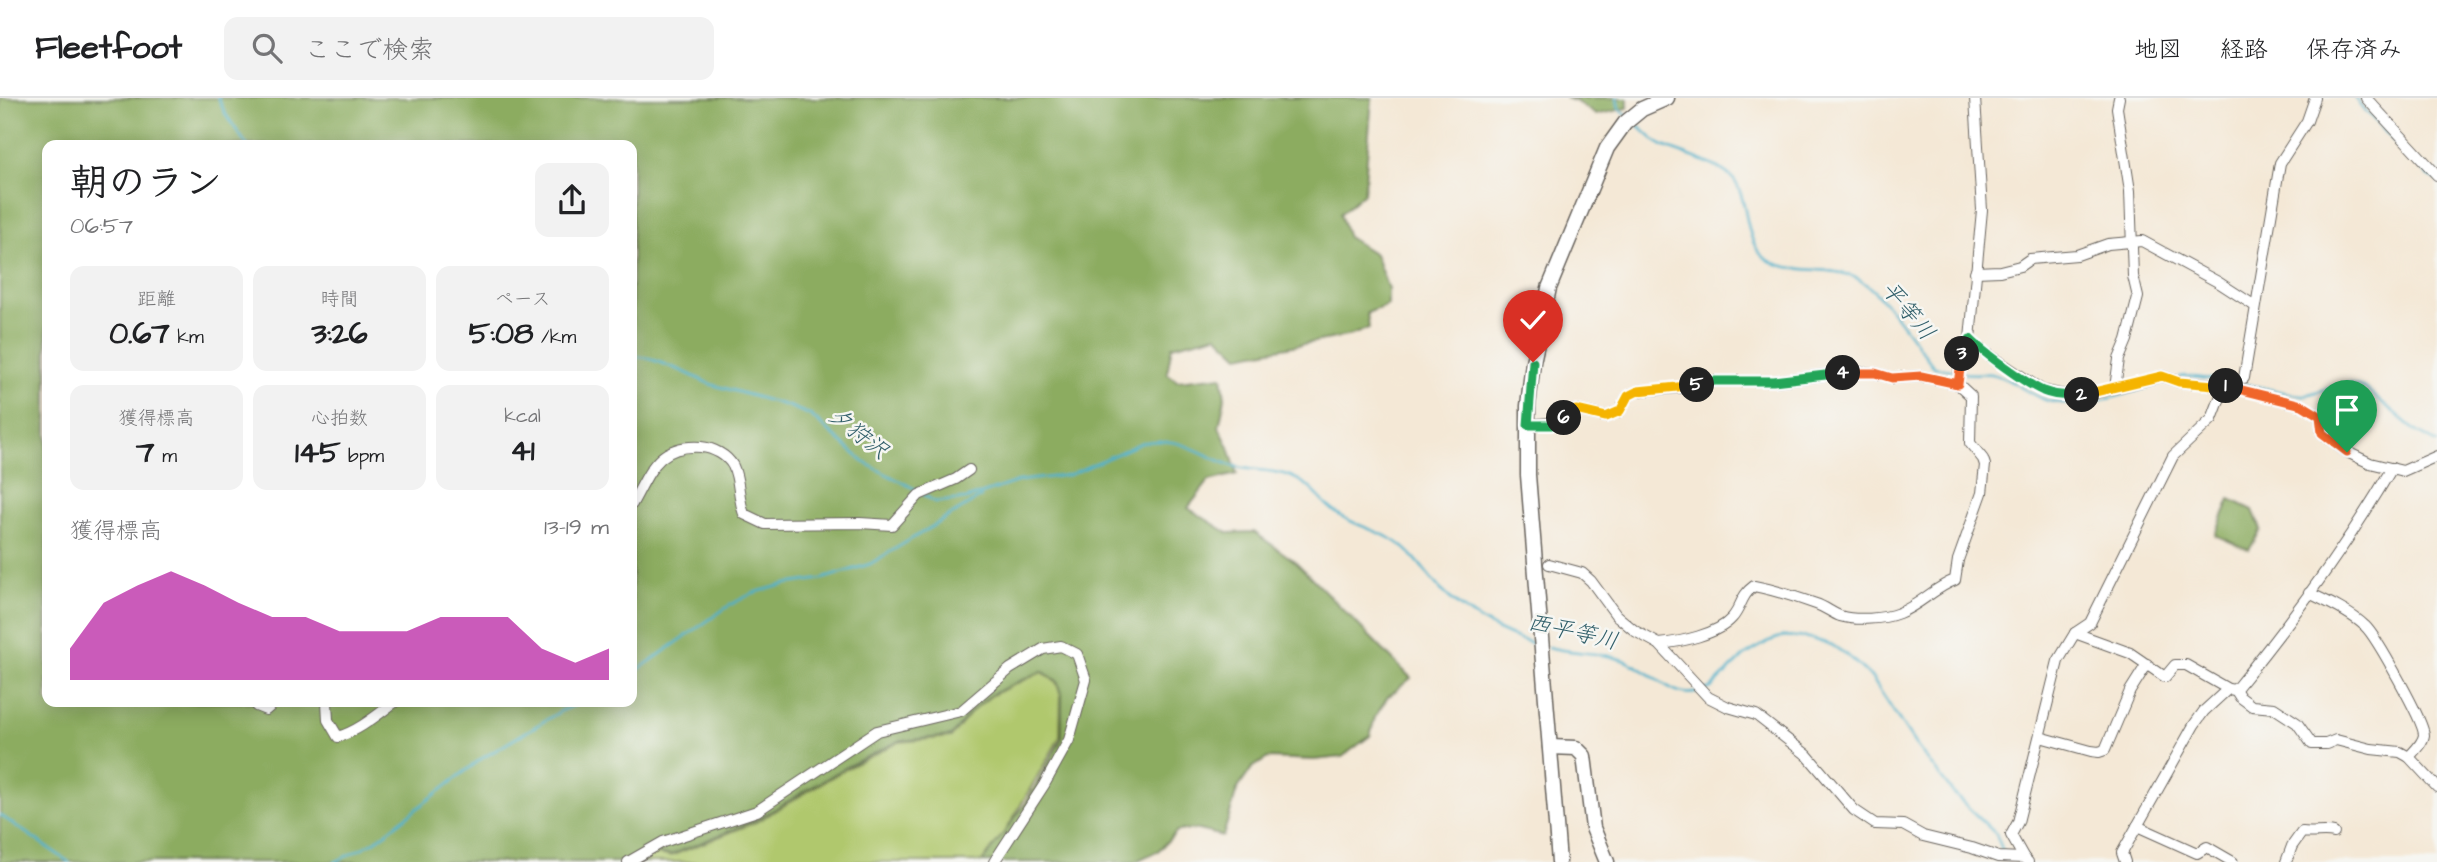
<!DOCTYPE html>
<html lang="ja">
<head>
<meta charset="utf-8">
<style>
  body { margin:0; font-family:"Architects Daughter","Klee One",sans-serif; background:#f2f2f2; color:#202124; height:100vh; display:flex; flex-direction:column; font-size:26px; white-space:nowrap }
  * { box-sizing:border-box; margin:0 }
  p { font-size:23px; color:#757577 }
  .icon { flex:none; width:38px; height:38px; fill:none; stroke:currentColor; stroke-width:2; stroke-linecap:round; stroke-linejoin:round }
  .map { position:relative; flex:1; overflow:hidden }
  .details { position:absolute; left:42px; top:42px; width:595px; height:567px; display:flex; flex-direction:column; background:#fff; border-radius:14px; box-shadow:0 4px 18px #0003 }
  .details>* { flex:none }
  .pin { position:absolute; display:grid; place-items:center; width:60px; height:60px; color:#fff; margin:-72px -30px; border-radius:50% 50% 50% 0; rotate:-45deg; box-shadow:0 0 7px #0007 }
  .pin .icon { rotate:45deg }
  .km { position:absolute; width:35px; height:35px; margin:-18px; border-radius:50%; background:#222; color:#fff; font-size:19px; line-height:35px; text-align:center }
  .round { display:grid; place-items:center; flex:none; width:74px; height:74px; border-radius:14px; background:#f2f2f2 }
  .headline { display:flex; align-items:center; justify-content:space-between; height:119px; padding:0 28px }
  h1 { font-size:38px; font-weight:800; line-height:52px }
  .figures { display:grid; grid-template-columns:repeat(3,1fr); gap:10px; height:119px; padding:7px 28px }
  .figures div { display:grid; align-content:center; border-radius:14px; background:#f2f2f2; text-align:center }
  .figures b { font-size:30px; font-weight:800 }
  .figures small { font-size:19px; font-weight:400 }
  .figures p { font-size:19px }
  .chart { height:196px; padding:14px 28px }
  .chart p { display:flex; justify-content:space-between }
  .chart svg { width:100%; height:126px; margin-top:7px; fill:#b5179e; opacity:.7 }
  header { display:flex; align-items:center; gap:42px; box-sizing:border-box; height:98px; padding:0 35px; background:#fff; border-bottom:2px solid #e0e0e0 }
  header strong { font-size:33px }
  nav { display:flex; gap:38px; margin-inline-start:auto; font-size:24px }
  .search { width:490px; height:63px; background:#f2f2f2; display:flex; align-items:center; gap:18px; box-sizing:border-box; padding:0 24px; border-radius:14px; color:#757577; font-size:26px }
  .map>svg:first-child { display:block }
  .green { fill:#b0c86d; stroke:#667244; stroke-width:2 }
  .forest { fill:#8cac60; stroke:#54643e; stroke-width:2; fill-rule:evenodd }
  .lines { fill:none; stroke-linecap:round; stroke-linejoin:round }
  .stream { stroke:#4bb0ca; stroke-width:2.5 }
  .street-casing { stroke:#68635d; stroke-width:12 }
  .secondary-casing { stroke:#68635d; stroke-width:17 }
  .street { stroke:#fff; stroke-width:10 }
  .secondary { stroke:#fff; stroke-width:14 }
  .split-1-casing { stroke:#fff; stroke-width:14 }
  .split-2-casing { stroke:#fff; stroke-width:14 }
  .split-3-casing { stroke:#fff; stroke-width:14 }
  .split-4-casing { stroke:#fff; stroke-width:14 }
  .split-5-casing { stroke:#fff; stroke-width:14 }
  .split-6-casing { stroke:#fff; stroke-width:14 }
  .split-7-casing { stroke:#fff; stroke-width:14 }
  .split-1 { stroke:#f0652b; stroke-width:9 }
  .split-2 { stroke:#f5b400; stroke-width:9 }
  .split-3 { stroke:#22a559; stroke-width:9 }
  .split-4 { stroke:#f0652b; stroke-width:9 }
  .split-5 { stroke:#22a559; stroke-width:9 }
  .split-6 { stroke:#f5b400; stroke-width:9 }
  .split-7 { stroke:#22a559; stroke-width:9 }
  .labels { text-anchor:middle; dominant-baseline:central; stroke-width:5; stroke-linejoin:round; paint-order:stroke }
  .water-label { font-size:23px; font-style:italic; fill:#315f6a; stroke:#f6f6f2 }
</style>
</head>
<body>
<header>
<strong>Fleetfoot</strong>
<div class="search"><svg class="icon" aria-label="search" viewBox="0 0 24 24"><circle cx="10" cy="10" r="6"/><path d="M15 15l6 6"/></svg>ここで検索</div>
<nav><a>地図</a><a>経路</a><a>保存済み</a></nav>
</header>
<div class="map">
<svg width="2437" height="764" viewBox="0 0 2437 764">
  <rect width="100%" height="100%" fill="#f6f6f2"/>
  <filter id="ink" filterUnits="userSpaceOnUse"><feTurbulence type="fractalNoise" baseFrequency=".0143" numOctaves="2"/><feDisplacementMap in="SourceGraphic" scale="14" xChannelSelector="R" yChannelSelector="G"/><feConvolveMatrix kernelMatrix="1 2 1 2 8 2 1 2 1" color-interpolation-filters="sRGB"/></filter>
  <filter id="wash" filterUnits="userSpaceOnUse"><feTurbulence type="fractalNoise" baseFrequency=".00686" numOctaves="4" result="noise"/><feDisplacementMap in="SourceGraphic" scale="28" xChannelSelector="R" yChannelSelector="G"/><feGaussianBlur stdDeviation="1.57" result="paint"/><feColorMatrix in="noise" values="0 0 0 0 0 0 0 0 0 0 0 0 0 0 0 0 0 1.4 0 .05"/><feComposite in="paint" operator="in"/></filter>
  <g filter="url(#wash)">
    <rect width="100%" height="100%" fill="#f4e8d6"/>
    <polygon class="green" points="1042,574 1056,584 1061,597 1060,639 988,764 635,764 644,755 671,758 756,724 849,669 899,644 951,639 972,613 992,597"/>
    <g class="forest">
      <path d="M0 0H1372L1364 95 1340 116 1348 139 1375 156 1388 191V207L1367 215 1369 230 1352 237 1239 258 1217 237 1172 248 1167 275 1177 283 1222 278 1225 300 1219 329 1229 349 1237 376 1209 383 1188 410 1228 435 1254 434 1296 464 1411 580 1388 599 1375 619 1370 638 1342 659 1314 662 1268 660 1252 670 1237 692 1223 738 1194 731 1177 733 1158 753 1134 764H982L1026 705 1062 640V596L1057 583 1042 573 992 596 972 613 951 638 899 643 848 668 756 722 671 757 645 754 635 764H0ZM47 47H632V604H47Z"/>
      <polygon points="1565,0 1628,0 1628,10 1596,17 1575,3"/>
      <polygon points="2230,401 2253,412 2261,432 2249,452 2215,437"/>
    </g>
    <g class="lines">
      <g class="stream">
        <polyline points="218,0 226,17 247,47"/>
        <polyline points="1617,0 1619,11 1627,17"/>
        <polyline points="2354,0 2399,49 2430,79 2437,82"/>
        <path d="M1634 24C1643 31 1652 43 1663 48 1679 55 1723 67 1734 82 1749 103 1744 145 1765 160 1791 178 1830 166 1858 181 1885 196 1914 244 1934 269L1956 273"/>
        <polyline points="632,258 648,260 682,273 710,286 788,308 810,317 865,365 919,393"/>
        <path d="M1963 275C1973 277 1985 274 1995 277 2015 282 2030 298 2049 303 2083 312 2134 294 2167 283"/>
        <polyline points="2180,279 2185,278 2235,284 2302,298 2348,285 2365,290 2416,333 2437,345"/>
        <path d="M924 397 935 404 966 401 1019 383 1069 377 1141 345C1177 337 1195 353 1227 366 1246 374 1270 370 1290 378 1313 387 1317 400 1335 414 1352 427 1375 431 1393 442 1412 452 1426 476 1441 492 1468 518 1502 537 1538 547"/>
        <path d="M1548 549C1577 557 1607 552 1634 567 1653 576 1676 602 1698 594"/>
        <polyline points="632,576 730,507 753,495 786,486 822,481 870,466 981,399"/>
        <polyline points="1705,592 1711,590 1744,558 1769,543 1784,538 1809,540 1832,547 1848,558 1871,579 1915,646 1954,696 1996,736 2004,756"/>
        <polyline points="0,717 69,764"/>
        <polyline points="335,764 374,744 481,661 561,613 582,604"/>
      </g>
    </g>
  </g>
  <g filter="url(#ink)">
    <g class="lines">
      <g class="street-casing">
        <g id="street">
          <polyline points="2366,0 2437,77"/>
          <polyline points="1975,174 2000,173 2020,168 2030,161 2077,157 2108,146 2142,143 2218,184 2255,208"/>
          <polyline points="1970,241 1980,251 2042,292 2070,298 2092,296 2162,278 2179,284 2225,287 2302,307 2320,318 2322,335 2347,354 2370,365 2403,373 2437,358"/>
          <polyline points="2244,280 2280,65 2307,23 2315,0"/>
          <polyline points="1958,286 1960,260 1970,241 1982,112 1975,0"/>
          <polyline points="2115,290 2119,261 2127,242 2138,199 2133,178 2130,93 2117,10 2119,0"/>
          <path d="M1528 327 1559 324 1576 312 1606 319 1620 313 1628 298 1638 293 1689 289 1714 283H1774L1851 274 1875 275 1892 280 1921 278 1958 286 1971 298 1970 345 1983 361 1985 367 1982 395 1958 462 1955 482C1935 489 1920 507 1899 515 1884 521 1856 523 1840 518 1832 515 1825 509 1816 506 1796 499 1776 492 1754 488 1740 498 1742 509 1732 520 1717 537 1680 544 1659 546"/>
          <path d="M632 406C650 374 657 346 701 349 713 350 727 357 733 368 740 383 738 400 744 416L765 426 860 425 892 427 919 397 956 381 969 372"/>
          <polyline points="1549,466 1582,475 1591,483 1616,517 1635,533 1659,546 1708,599 1728,609 1756,617 1807,657 1854,712 1875,726 1903,727 1923,738 1972,750 1998,759 2024,760 2028,764"/>
          <path d="M2309 495C2326 503 2352 515 2365 528 2376 538 2424 624 2424 637 2423 645 2414 653 2409 659"/>
          <path d="M2075 535 2130 555 2165 579 2175 567H2186L2228 591 2235 592C2293 521 2346 449 2392 370"/>
          <polyline points="2235,591 2240,599 2252,608 2274,610 2297,625 2312,646 2326,646 2336,642 2371,651 2400,654 2409,659 2437,689"/>
          <polyline points="255,604 256,608 266,612 275,604"/>
          <path d="M327 604 328 622 338 639C360 632 377 617 395 604"/>
          <polyline points="2040,639 2091,653 2099,654 2105,652 2130,593 2147,566"/>
          <polyline points="2137,728 2197,755 2207,749 2233,764"/>
          <polyline points="2024,760 2011,737 2018,724 2058,563 2075,535 2090,525 2173,358 2212,321 2225,287"/>
          <polyline points="628,764 663,744 757,713 877,633 961,613 1010,571 1043,551 1061,548 1077,556 1086,582 1069,642 1044,687 994,764"/>
          <polyline points="2125,764 2122,755 2194,627 2204,613 2228,591"/>
          <path d="M2286 764 2292 748 2302 734C2313 736 2324 732 2334 735"/>
        </g>
      </g>
      <g class="secondary-casing">
        <g id="secondary">
          <polyline points="1550,649 1576,650 1584,658 1593,730 1607,764"/>
          <polyline points="1559,764 1528,377 1528,308 1533,264 1549,190 1607,50 1625,25 1642,11 1667,0"/>
        </g>
      </g>
      <use href="#street" class="street"/>
      <use href="#secondary" class="secondary"/>
    </g>
  </g>
  <g class="lines" filter="url(#ink)">
    <g class="split-1-casing">
      <polyline id="split-1" points="2226,288 2302,307 2320,318 2322,335 2347,354"/>
    </g>
    <g class="split-2-casing">
      <polyline id="split-2" points="2082,297 2162,278 2179,284 2226,288"/>
    </g>
    <g class="split-3-casing">
      <path id="split-3" d="M1962 256 1970 241C1984 255 2025 285 2043 293 2055 298 2070 298 2082 297"/>
    </g>
    <g class="split-4-casing">
      <polyline id="split-4" points="1843,275 1875,275 1892,280 1921,278 1958,286 1962,256"/>
    </g>
    <g class="split-5-casing">
      <polyline id="split-5" points="1697,287 1714,283 1773,283 1843,275"/>
    </g>
    <g class="split-6-casing">
      <polyline id="split-6" points="1564,320 1576,312 1606,319 1620,313 1628,298 1638,293 1697,287"/>
    </g>
    <g class="split-7-casing">
      <polyline id="split-7" points="1533,264 1528,327 1551,327 1564,320"/>
    </g>
    <use href="#split-1" class="split-1"/>
    <use href="#split-2" class="split-2"/>
    <use href="#split-3" class="split-3"/>
    <use href="#split-4" class="split-4"/>
    <use href="#split-5" class="split-5"/>
    <use href="#split-6" class="split-6"/>
    <use href="#split-7" class="split-7"/>
  </g>
  <g class="labels">
    <g class="water-label">
      <text transform="translate(1908 213) rotate(50)">平等川</text>
      <text transform="translate(858 335) rotate(38)">夕狩沢</text>
      <text transform="translate(1573 534) rotate(13)">西平等川</text>
    </g>
  </g>
</svg>
<div class="pin" style="left:2347px;top:354px;background:#1e9e55"><svg class="icon" aria-label="arrive" viewBox="0 0 24 24"><path d="M6 21V4h12l-3 4 3 4H6"/></svg></div>
<div class="pin" style="left:1533px;top:264px;background:#d93025"><svg class="icon" aria-label="check" viewBox="0 0 24 24"><path d="M5 12l5 5 9-10"/></svg></div>
<b class="km" style="left:2226px;top:288px">1</b>
<b class="km" style="left:2082px;top:297px">2</b>
<b class="km" style="left:1962px;top:256px">3</b>
<b class="km" style="left:1843px;top:275px">4</b>
<b class="km" style="left:1697px;top:287px">5</b>
<b class="km" style="left:1564px;top:320px">6</b>
<section class="details">
<div class="headline"><div><h1>朝のラン</h1><p>06:57</p></div><a class="round"><svg class="icon" aria-label="share" viewBox="0 0 24 24"><path d="M12 15V3M7 8l5-5 5 5M5 13v7h14v-7"/></svg></a></div>
<div class="figures">
<div><p>距離</p><b>0.67<small> km</small></b></div>
<div><p>時間</p><b>3:26</b></div>
<div><p>ペース</p><b>5:08<small> /km</small></b></div>
</div>
<div class="figures">
<div><p>獲得標高</p><b>7<small> m</small></b></div>
<div><p>心拍数</p><b>145<small> bpm</small></b></div>
<div><p>kcal</p><b>41</b></div>
</div>
<div class="chart"><p><span>獲得標高</span>13–19 m</p>
<svg viewBox="0 0 160 44" preserveAspectRatio="none"><path d="M0 44V33L10 17L20 11L30 6L40 11L50 17L60 22L70 22L80 27L90 27L100 27L110 22L120 22L130 22L140 33L150 38L160 33V44z"/></svg>
</div>
</section>
</div>
</body>
</html>
